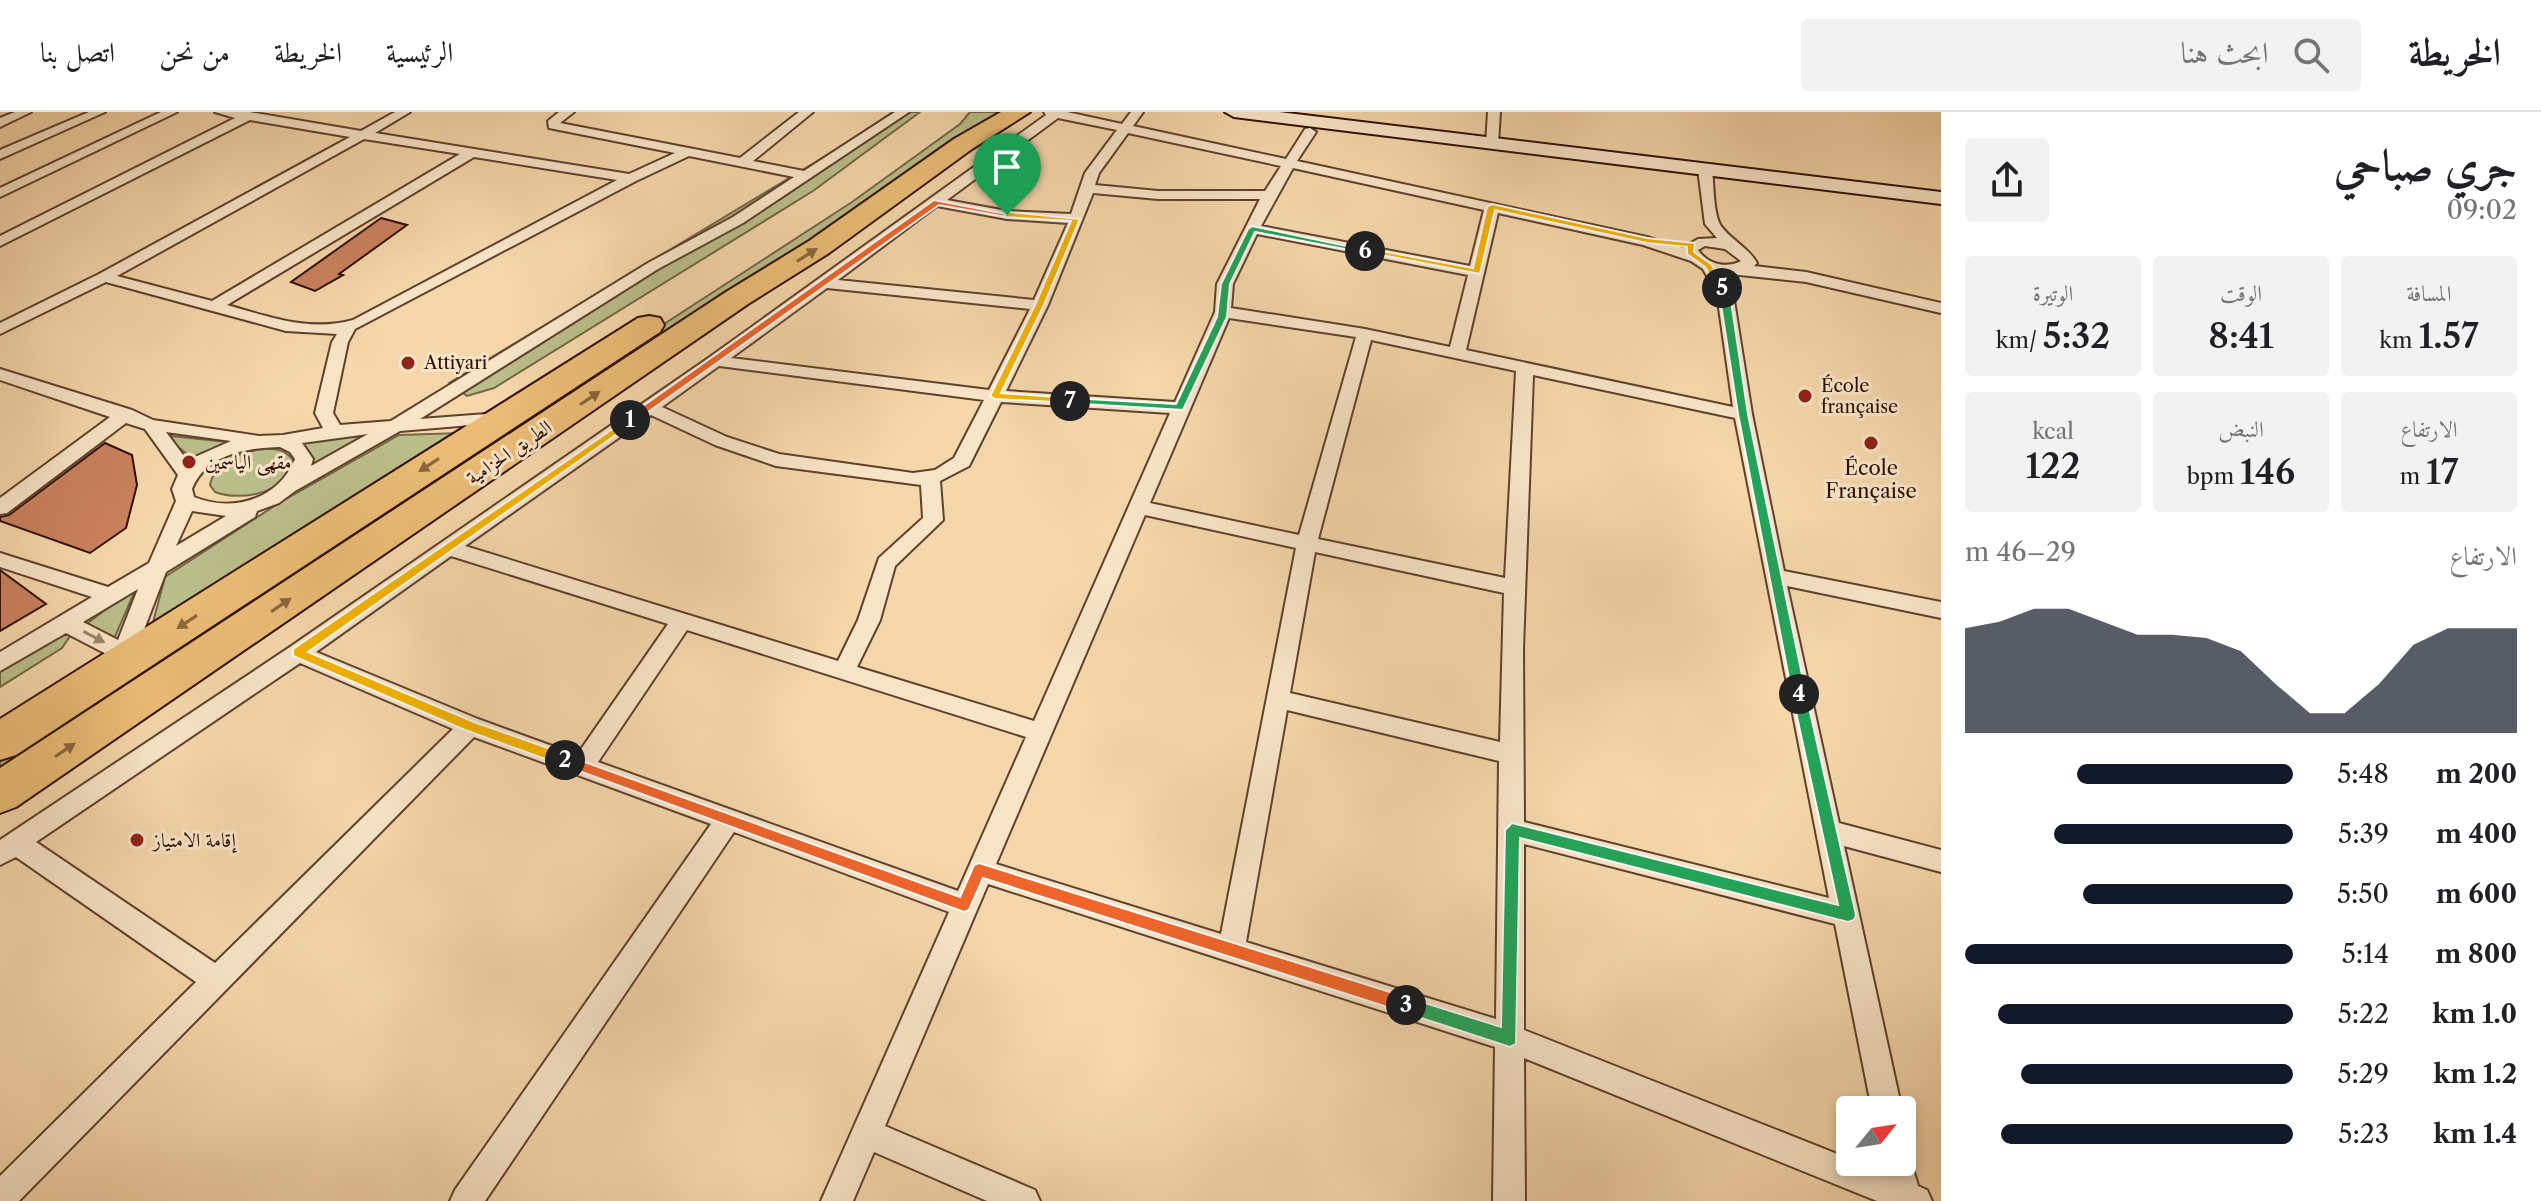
<!DOCTYPE html>
<html lang="ar">
<head>
<meta charset="utf-8">
<style>
  body { margin:0; font-family:"Libre Caslon Text",Amiri,serif; background:#f2f2f2; color:#202124; direction:rtl; height:100vh; display:flex; flex-direction:column; font-size:30px; white-space:nowrap }
  * { box-sizing:border-box; margin:0 }
  p { font-size:26px; color:#757577 }
  .icon { flex:none; width:44px; height:44px; fill:none; stroke:currentColor; stroke-width:2; stroke-linecap:round; stroke-linejoin:round }
  .map { position:relative; flex:1; overflow:hidden; direction:ltr }
  .details { display:flex; flex-direction:column; background:#fff; width:600px }
  .details>* { flex:none }
  .needle { width:52px; rotate:60deg }
  .controls { position:absolute; left:1836px; top:984px; display:grid; gap:16px }
  .controls a { display:grid; place-items:center; width:80px; height:80px; border-radius:8px; background:#fff; box-shadow:0 4px 12px #0003; font-size:40px }
  .pin { position:absolute; display:grid; place-items:center; width:68px; height:68px; color:#fff; margin:-82px -34px; border-radius:50% 50% 50% 0; rotate:-45deg; box-shadow:0 0 8px #0007 }
  .pin .icon { rotate:45deg }
  .km { position:absolute; width:40px; height:40px; margin:-20px; border-radius:50%; background:#222; color:#fff; font-size:22px; line-height:40px; text-align:center }
  .round { display:grid; place-items:center; flex:none; width:84px; height:84px; border-radius:8px; background:#f2f2f2 }
  .headline { display:flex; align-items:center; justify-content:space-between; height:136px; padding:0 24px }
  h1 { font-size:44px; font-weight:600; line-height:60px }
  .figures { display:grid; grid-template-columns:repeat(3,1fr); gap:12px; height:136px; padding:8px 24px }
  .figures div { display:grid; align-content:center; border-radius:8px; background:#f2f2f2; text-align:center }
  .figures b { font-size:34px; font-weight:600 }
  .figures small { font-size:22px; font-weight:400 }
  .figures p { font-size:22px }
  .chart { height:224px; padding:16px 24px }
  .chart p { display:flex; justify-content:space-between }
  .chart svg { width:100%; height:144px; margin-top:8px; fill:#111827; opacity:.7 }
  ul { padding:0 24px; list-style:none; font-size:26px }
  li { display:grid; grid-template-columns:128px 96px 1fr; align-items:center; height:60px }
  li i { height:20px; border-radius:10px; background:#111827 }
  header { display:flex; align-items:center; gap:48px; box-sizing:border-box; height:112px; padding:0 40px; background:#fff; border-bottom:2px solid #e0e0e0 }
  header strong { font-size:38px }
  nav { display:flex; gap:44px; margin-inline-start:auto; font-size:28px }
  .search { width:560px; height:72px; background:#f2f2f2; display:flex; align-items:center; gap:20px; box-sizing:border-box; padding:0 28px; border-radius:8px; color:#757577; font-size:30px }
  main { display:flex; flex:1; min-height:0 }
  .map>svg:first-child { display:block }
  .green { fill:#babe8a; stroke:#746646; stroke-width:2 }
  .building { fill:#ca815e; stroke:#2f0f02; stroke-width:2 }
  .lines { fill:none; stroke-linecap:round; stroke-linejoin:round }
  .street-casing { stroke:#60412c; stroke-width:4 }
  .secondary-casing { stroke:#2f0f02; stroke-width:4 }
  .highway-casing { stroke:#2f0f02; stroke-width:4 }
  .street { fill:#f8e5c8; fill-rule:evenodd }
  .secondary { fill:#f8e5c8; fill-rule:evenodd }
  .highway { fill:#eabc76; fill-rule:evenodd }
  .oneway { fill:#8c663c }
  .oneway2 { fill:#9e856f }
  .split-1 { fill:#f0652b; stroke:#fff; stroke-width:2 }
  .split-2 { fill:#f5b400; stroke:#fff; stroke-width:2 }
  .split-3 { fill:#f0652b; stroke:#fff; stroke-width:2 }
  .split-4 { fill:#22a559; stroke:#fff; stroke-width:2 }
  .split-5 { fill:#22a559; stroke:#fff; stroke-width:2 }
  .split-6 { fill:#f5b400; stroke:#fff; stroke-width:2 }
  .split-7 { fill:#22a559; stroke:#fff; stroke-width:2 }
  .split-8 { fill:#f5b400; stroke:#fff; stroke-width:2 }
  .poi-dot { fill:#8f2418; stroke:#f8e5c8; stroke-width:3 }
  .labels { text-anchor:middle; dominant-baseline:central; stroke-width:6; stroke-linejoin:round; paint-order:stroke }
  .far-poi-label { font-size:18px; fill:#2f0f02; stroke:#f8e5c8; text-anchor:start }
  .street-label { font-size:20px; fill:#2f0f02; stroke:#f8e5c8 }
  .poi-label { font-size:20px; fill:#2f0f02; stroke:#f8e5c8; text-anchor:start }
</style>
</head>
<body>
<header>
<strong>الخريطة</strong>
<div class="search"><svg class="icon" aria-label="search" viewBox="0 0 24 24"><circle cx="10" cy="10" r="6"/><path d="M15 15l6 6"/></svg>ابحث هنا</div>
<nav><a>الرئيسية</a><a>الخريطة</a><a>من نحن</a><a>اتصل بنا</a></nav>
</header>
<main>
<section class="details">
<div class="headline"><div><h1>جري صباحي</h1><p>09:02</p></div><a class="round"><svg class="icon" aria-label="share" viewBox="0 0 24 24"><path d="M12 15V3M7 8l5-5 5 5M5 13v7h14v-7"/></svg></a></div>
<div class="figures">
<div><p>المسافة</p><b>1.57<small> km</small></b></div>
<div><p>الوقت</p><b>8:41</b></div>
<div><p>الوتيرة</p><b>5:32<small> /km</small></b></div>
</div>
<div class="figures">
<div><p>الارتفاع</p><b>17<small> m</small></b></div>
<div><p>النبض</p><b>146<small> bpm</small></b></div>
<div><p>kcal</p><b>122</b></div>
</div>
<div class="chart"><p><span>الارتفاع</span>29–46 m</p>
<svg viewBox="0 0 160 44" preserveAspectRatio="none"><path d="M0 44V12L10 10L20 6L30 6L40 10L50 14L60 14L70 15L80 19L90 29L100 38L110 38L120 29L130 17L140 12L150 12L160 12V44z"/></svg>
</div>
<ul>
<li><b>200 m</b>5:48<i style="width:66%"></i></li>
<li><b>400 m</b>5:39<i style="width:73%"></i></li>
<li><b>600 m</b>5:50<i style="width:64%"></i></li>
<li><b>800 m</b>5:14<i style="width:100%"></i></li>
<li><b>1.0 km</b>5:22<i style="width:90%"></i></li>
<li><b>1.2 km</b>5:29<i style="width:83%"></i></li>
<li><b>1.4 km</b>5:23<i style="width:89%"></i></li>
</ul>
</section>
<div class="map">
<svg width="1941" height="1089" viewBox="0 0 1941 1089">
  <rect width="100%" height="100%" fill="#f5d7ab"/>
  <filter id="stains"><feTurbulence type="fractalNoise" baseFrequency=".0025" numOctaves="4"/><feColorMatrix values="0 0 0 0 .2 0 0 0 0 .09 0 0 0 0 .02 0 0 0 .5 -.17"/></filter>
  <radialGradient id="worn" r=".72"><stop offset=".6" stop-color="#630" stop-opacity="0"/><stop offset="1" stop-color="#630" stop-opacity=".3"/></radialGradient>
  <g class="green">
    <polygon points="893,0 920,0 813,79 494,276 467,284 449,271 829,42"/>
    <polygon points="970,0 1006,0 0,664 0,643 852,90 960,12"/>
    <polygon points="459,321 151,518 165,465 279,391 399,323"/>
    <polygon points="370,322 307,356 293,333"/>
    <polygon points="162,323 237,331 199,351"/>
    <path d="M263 336C276 337 285 337 293 348 290 381 241 390 215 380L210 373C215 348 241 341 263 336Z"/>
    <polygon points="137,474 114,527 85,513"/>
    <polygon points="77,514 62,536 0,575 0,546"/>
  </g>
  <g class="building">
    <polygon points="381,106 407,113 339,162 343,163 315,179 291,170"/>
    <polygon points="105,331 132,343 137,373 126,416 90,441 0,409 0,405 9,403"/>
    <polygon points="0,458 46,492 0,519"/>
  </g>
  <g class="lines">
    <g class="street-casing">
      <g id="street">
        <polygon points="15,0 31,0 0,15 0,6"/>
        <polygon points="89,0 105,0 0,47 0,38"/>
        <polygon points="161,0 177,0 0,85 0,76"/>
        <path d="M215 0H249L361 19 395 0H410L375 21 629 62 675 41 549 16 548 9 559 0H574L560 11 740 46 799 0H813L753 49 804 59 895 0H909L743 111 658 157 420 307 500 301 509 306 506 310 400 319 295 379 279 391 257 399 255 405 166 460 129 557 121 559 113 557 110 551 112 545 66 521 0 559V540L92 485 0 455V441L108 475 149 451 176 389 172 377 178 363 145 317 126 311 7 401 0 402V386L110 305 0 268V257L132 298 153 308 259 324 283 323 323 316 315 301 332 230 337 222 286 219 106 170 0 222V211L99 162 350 25 250 8 0 134V124L235 6ZM364 27 460 42 212 189 117 164ZM689 44 794 65 733 105 648 151 391 309 340 313 333 301 348 230 355 217 636 69ZM474 45 617 68 353 208C310 220 270 205 227 193ZM166 320 231 329 195 345 189 351ZM368 322 311 354 313 347 302 331ZM280 335 290 340 295 347C279 387 233 401 194 385L192 377C206 342 247 336 280 335ZM192 399 226 404 176 434ZM138 477 118 528 83 510Z"/>
        <path d="M1044 0H1067L1122 12 1131 0H1143L1133 14 1286 47 1305 17 1310 16 1316 20 1297 49 1647 125 1683 136 1698 127 1717 126 1705 112 1698 57 1705 53 1712 57C1714 73 1713 101 1721 114 1732 129 1748 135 1757 151L1754 154 1806 160 1941 191V201L1806 170 1721 161 1733 182 1752 302 1784 459 1941 490V506L1787 474 1839 711 1941 738V760L1844 734 1902 998H1872L1835 812 1524 732V918L1850 1047V1050L1884 1060 1882 1050H1902V1037L1908 1039 1918 1074 1927 1078 1932 1089H1877L1524 946 1525 1089H1493L1495 935 988 772 885 1014 1035 1078 1040 1089H987L874 1040 853 1089H821L949 800 734 720 485 1089H450L455 1078 711 712 474 625 19 1089H0V1064L196 870 16 745 0 753V728L290 535 710 245 1046 3ZM1058 6 1117 18 1085 61 1071 102 1007 99 947 88ZM1128 21 1281 54 1265 79H1158L1095 73 1099 61ZM1293 56 1484 98 1470 154 1261 114ZM1093 81 1158 87H1260L1217 172 1215 200 1175 290 1006 279 1048 193ZM937 94 1007 107 1068 111 1034 188 838 168ZM1498 101 1643 133 1691 149 1703 157 1717 182 1733 295 1466 238ZM1257 122 1468 163 1450 235 1365 217 1231 196 1233 172ZM1705 134 1725 137 1741 149C1725 157 1708 152 1698 138ZM827 176 1030 197 989 278 731 246ZM1229 206 1356 225 1299 423 1150 391ZM1371 228 1516 259 1505 466 1318 427ZM719 254 984 288 954 346 935 358 913 361 779 342 727 325 662 295ZM1533 263 1735 306 1829 786 1524 710 1523 537ZM1001 290 1170 301 1034 609 857 555 880 508 895 454 943 408 940 369 969 354ZM651 303 715 333 776 354 921 373 923 406 879 446 858 508 838 549 465 434ZM1145 403 1296 436 1221 822 996 752ZM1315 440 1504 481 1500 630 1290 581ZM451 444 668 512 577 643 478 607 316 540ZM687 518 1026 625 958 779 598 650ZM300 551 453 617 215 851 36 730ZM1287 598 1499 649 1496 907 1246 830Z"/>
        <polygon points="1488,0 1500,0 1498,32 1492,36 1486,32"/>
      </g>
    </g>
    <g class="secondary-casing">
      <polygon id="secondary" points="1225,0 1279,0 1941,80 1941,92 1234,5"/>
    </g>
    <g class="highway-casing">
      <g id="highway">
        <polygon points="1001,0 1030,0 972,37 829,141 748,192 16,695 0,701 0,656 726,180 809,129 954,27"/>
        <polygon points="649,204 660,206 664,213 660,220 16,643 0,648 0,607 638,206"/>
      </g>
    </g>
    <use href="#street" class="street"/>
    <use href="#secondary" class="secondary"/>
    <use href="#highway" class="highway"/>
  </g>
  <defs><path id="oneway-solid" d="M-6-.8H1V-3.2L6.5 0L1 3.2V.8H-6Z" transform="scale(2)"/></defs>
  <g class="oneway">
    <use href="#oneway-solid" transform="translate(807 143) rotate(-32)"/>
    <use href="#oneway-solid" transform="translate(590 286) rotate(-34)"/>
    <use href="#oneway-solid" transform="translate(429 353) rotate(147)"/>
    <use href="#oneway-solid" transform="translate(281 493) rotate(-34)"/>
    <use href="#oneway-solid" transform="translate(187 510) rotate(147)"/>
    <use href="#oneway-solid" transform="translate(65 638) rotate(-34)"/>
  </g>
  <use class="oneway2" href="#oneway-solid" transform="translate(94 525) rotate(28)"/>
  <polygon class="split-1" points="934,88 1011,103 1007,105 939,93 634,310 626,310 626,306"/>
  <polygon class="split-2" points="630,305 635,308 634,310 308,540 474,610 570,644 570,652 565,654 465,618 293,544 293,537"/>
  <polygon class="split-3" points="565,643 960,785 974,753 979,751 1406,885 1414,893 1406,901 983,766 969,798 964,800 560,652 558,648"/>
  <polygon class="split-4" points="1799,576 1806,582 1856,803 1854,808 1848,810 1520,726 1516,932 1510,935 1400,899 1397,893 1406,885 1501,915 1505,718 1512,711 1838,793 1792,582"/>
  <polygon class="split-5" points="1718,174 1725,174 1730,182 1748,302 1806,582 1799,587 1792,582 1738,302"/>
  <polygon class="split-6" points="1492,92 1647,126 1695,131 1694,140 1711,152 1726,176 1718,178 1705,155 1687,142 1687,135 1647,131 1495,98 1480,162 1361,139 1365,136 1473,156 1487,95"/>
  <polygon class="split-7" points="1252,114 1370,139 1365,141 1255,120 1230,172 1227,205 1183,298 1067,291 1067,286 1070,286 1176,292 1217,205 1221,172 1248,117"/>
  <polygon class="split-8" points="1007,100 1080,107 1044,193 1001,281 1070,286 1074,286 1074,291 995,287 990,284 1035,193 1071,109 1004,105"/>
  <g class="poi-dot">
    <circle cx="408" cy="251" r="8"/>
    <circle cx="1805" cy="284" r="8"/>
    <circle cx="1871" cy="331" r="8"/>
    <circle cx="189" cy="350" r="8"/>
    <circle cx="137" cy="728" r="8"/>
  </g>
  <g class="labels">
    <g class="far-poi-label">
      <text x="424" y="251">Attiyari</text>
      <text x="1821" y="274">École<tspan x="1821" dy="21">française</tspan></text>
    </g>
    <g class="street-label">
      <text transform="translate(509 340) rotate(-34)">الطريق الحزامية</text>
    </g>
    <g class="poi-label">
      <text x="205" y="350">مقهى الياسمين</text>
      <text x="1871" y="356" text-anchor="middle">École<tspan x="1871" dy="23">Française</tspan></text>
      <text x="153" y="728">إقامة الامتياز</text>
    </g>
  </g>
  <rect width="100%" height="100%" filter="url(#stains)"/>
  <rect width="100%" height="100%" fill="url(#worn)"/>
</svg>
<div class="controls">
<a><svg class="needle" viewBox="-14 -14 28 28"><path d="M0-13l5 13h-10z" fill="#e53935"/><path d="M0 13l5-13h-10z" fill="#757577"/></svg></a>
</div>
<div class="pin" style="left:1007px;top:103px;background:#1e9e55"><svg class="icon" aria-label="arrive" viewBox="0 0 24 24"><path d="M6 21V4h12l-3 4 3 4H6"/></svg></div>
<b class="km" style="left:630px;top:308px">1</b>
<b class="km" style="left:565px;top:648px">2</b>
<b class="km" style="left:1406px;top:893px">3</b>
<b class="km" style="left:1799px;top:582px">4</b>
<b class="km" style="left:1722px;top:176px">5</b>
<b class="km" style="left:1365px;top:139px">6</b>
<b class="km" style="left:1070px;top:289px">7</b>
</div>
</main>
</body>
</html>
